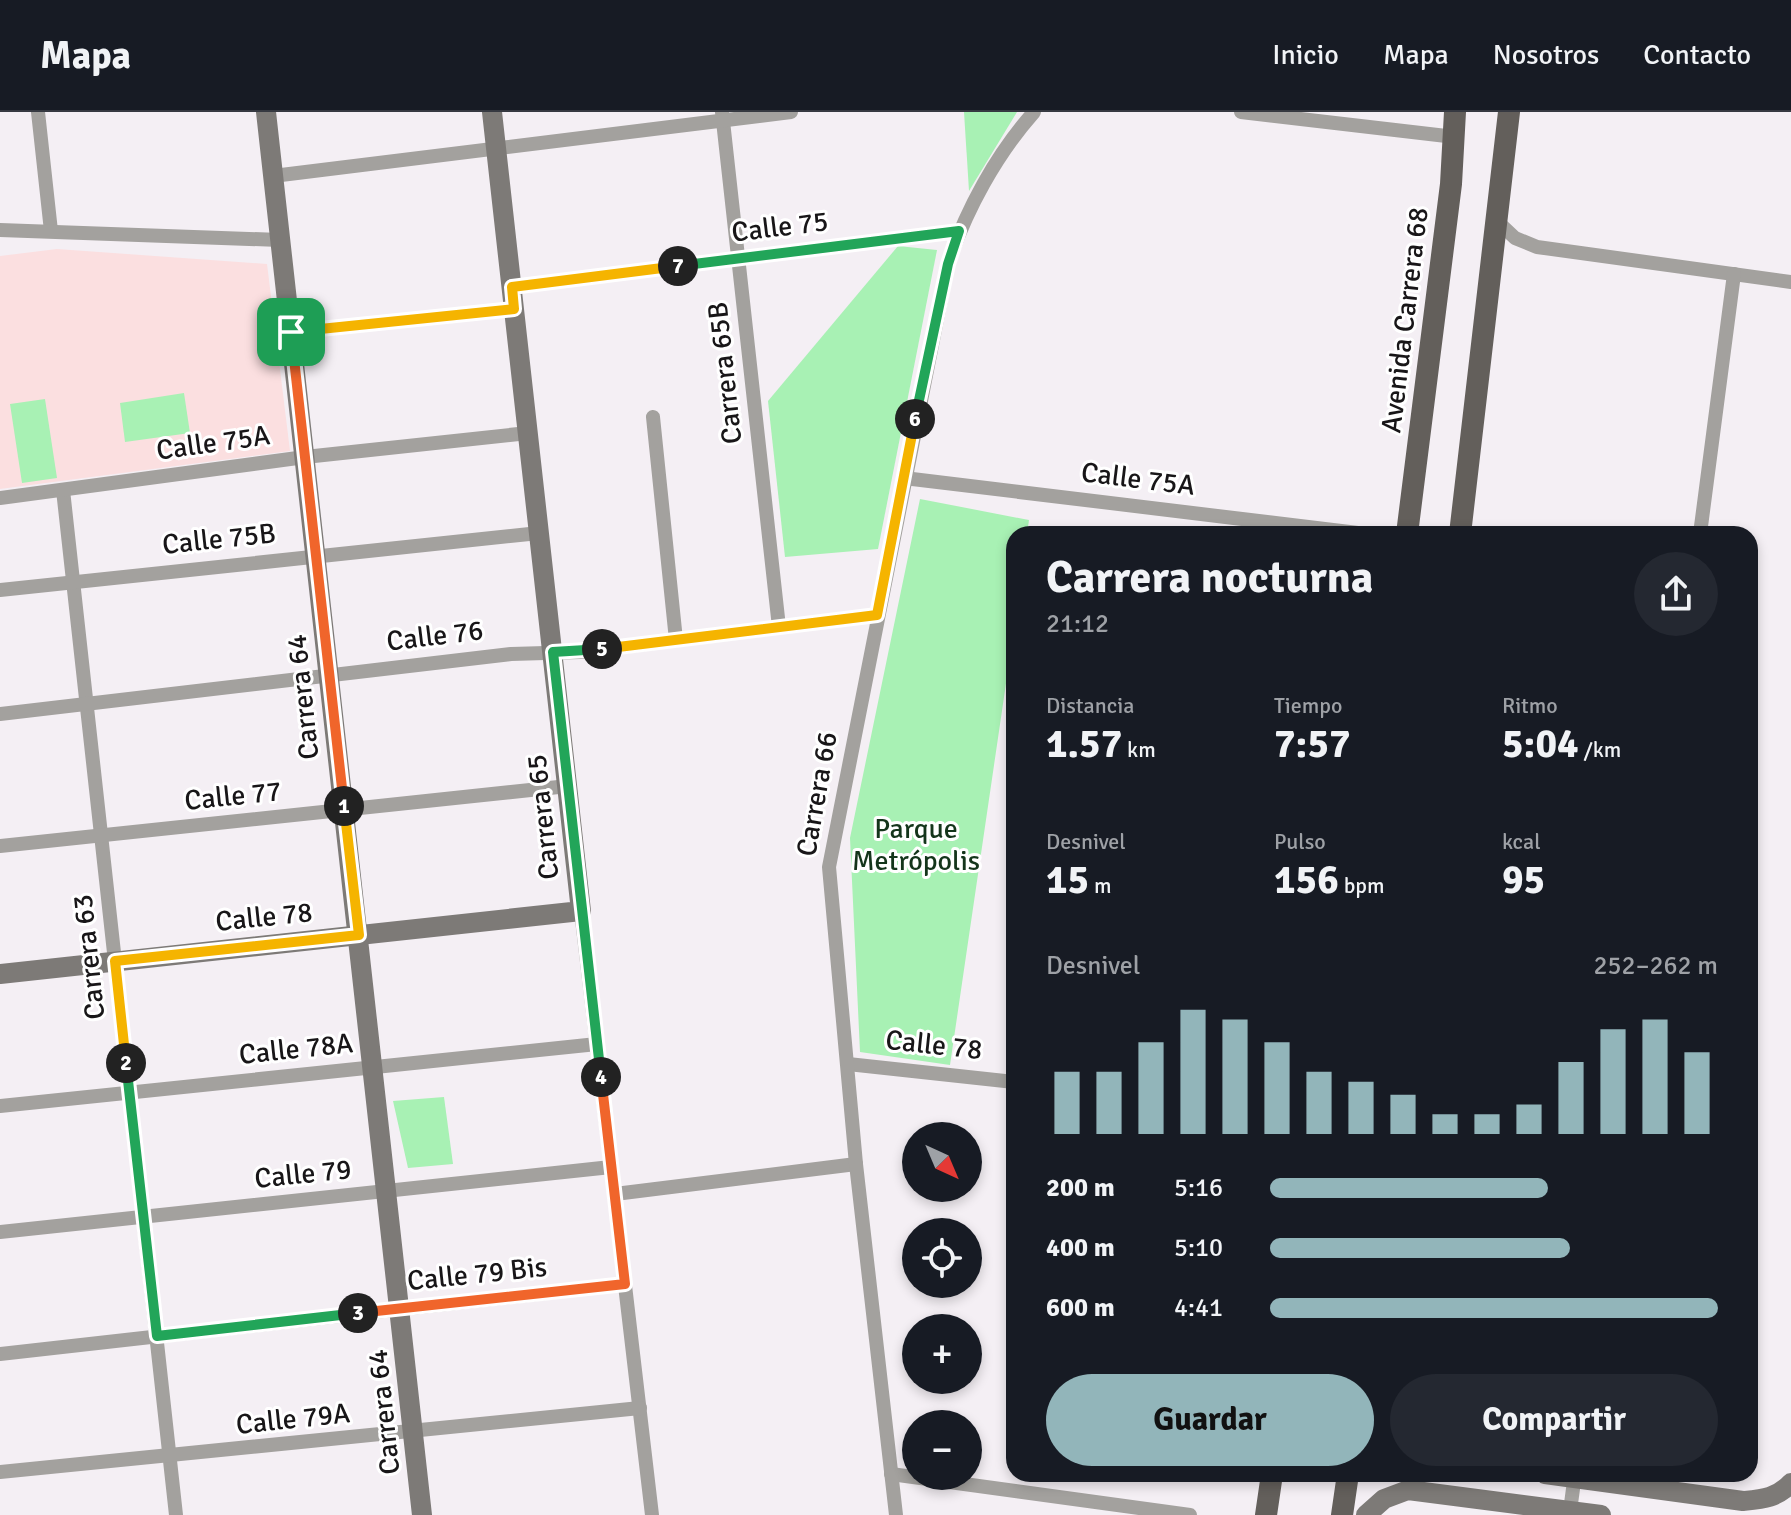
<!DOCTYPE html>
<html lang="es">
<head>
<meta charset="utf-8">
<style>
  body { margin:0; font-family:Signika,sans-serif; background:#242831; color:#f1f3f6; height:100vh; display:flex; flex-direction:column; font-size:30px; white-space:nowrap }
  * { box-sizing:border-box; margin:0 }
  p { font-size:26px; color:#9ea1a6 }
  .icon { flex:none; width:44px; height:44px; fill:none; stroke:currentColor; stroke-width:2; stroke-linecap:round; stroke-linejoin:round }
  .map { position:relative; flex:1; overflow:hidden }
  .side { position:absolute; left:1006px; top:414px; width:752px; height:956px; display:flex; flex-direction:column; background:#171b24; border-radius:24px; box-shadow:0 4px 12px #0003 }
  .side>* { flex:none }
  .needle { width:52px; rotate:136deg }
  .buttons { position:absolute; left:902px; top:1010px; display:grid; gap:16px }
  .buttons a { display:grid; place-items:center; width:80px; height:80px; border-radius:50%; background:#171b24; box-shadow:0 4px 12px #0003; font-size:40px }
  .pin { position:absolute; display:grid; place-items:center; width:68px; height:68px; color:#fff; margin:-34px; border-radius:16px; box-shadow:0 4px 12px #0006 }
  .km { position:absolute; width:40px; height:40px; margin:-20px; border-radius:50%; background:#222; color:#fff; font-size:22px; line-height:40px; text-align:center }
  .round { display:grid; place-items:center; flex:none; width:84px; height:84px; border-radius:42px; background:#242831 }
  .summary { display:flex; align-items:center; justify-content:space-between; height:136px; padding:0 40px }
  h1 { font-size:44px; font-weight:800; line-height:60px }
  .metrics { display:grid; grid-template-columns:repeat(3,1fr); gap:12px; height:136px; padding:8px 40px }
  .metrics div { display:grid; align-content:center }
  .metrics b { font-size:40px; font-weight:800 }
  .metrics small { font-size:22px; font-weight:400 }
  .metrics p { font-size:22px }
  .chart { height:224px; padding:16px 40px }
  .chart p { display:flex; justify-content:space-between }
  .chart svg { width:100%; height:144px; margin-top:8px; stroke:#92b5ba; stroke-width:6 }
  .action { display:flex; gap:16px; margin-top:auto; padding:16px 40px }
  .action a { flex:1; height:92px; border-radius:48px; background:#92b5ba; color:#111; font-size:32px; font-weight:800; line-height:92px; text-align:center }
  .action a+a { background:#242831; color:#f1f3f6 }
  ul { padding:0 40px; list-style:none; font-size:26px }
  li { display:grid; grid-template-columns:128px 96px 1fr; align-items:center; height:60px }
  li i { height:20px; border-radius:10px; background:#92b5ba }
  header { display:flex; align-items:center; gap:48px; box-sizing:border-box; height:112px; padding:0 40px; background:#171b24; border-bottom:2px solid #363941 }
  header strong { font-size:38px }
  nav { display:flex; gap:44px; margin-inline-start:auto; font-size:28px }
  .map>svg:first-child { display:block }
  .education { fill:#fbdfe0 }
  .green { fill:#a8f1b4 }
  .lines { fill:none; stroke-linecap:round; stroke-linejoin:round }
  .street { stroke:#a3a19e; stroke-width:14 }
  .secondary { stroke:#7d7a77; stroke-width:20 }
  .primary { stroke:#635f5b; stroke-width:22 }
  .split-1-casing { stroke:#fff; stroke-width:16 }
  .split-2-casing { stroke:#fff; stroke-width:16 }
  .split-3-casing { stroke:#fff; stroke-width:16 }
  .split-4-casing { stroke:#fff; stroke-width:16 }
  .split-5-casing { stroke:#fff; stroke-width:16 }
  .split-6-casing { stroke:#fff; stroke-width:16 }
  .split-7-casing { stroke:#fff; stroke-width:16 }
  .split-8-casing { stroke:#fff; stroke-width:16 }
  .split-1 { stroke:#f0652b; stroke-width:10 }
  .split-2 { stroke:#f5b400; stroke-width:10 }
  .split-3 { stroke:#22a559; stroke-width:10 }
  .split-4 { stroke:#f0652b; stroke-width:10 }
  .split-5 { stroke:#22a559; stroke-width:10 }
  .split-6 { stroke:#f5b400; stroke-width:10 }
  .split-7 { stroke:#22a559; stroke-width:10 }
  .split-8 { stroke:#f5b400; stroke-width:10 }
  .labels { text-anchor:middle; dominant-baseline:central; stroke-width:6; stroke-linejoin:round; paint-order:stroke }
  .street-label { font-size:28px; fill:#181618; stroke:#fff }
  .park-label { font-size:28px; fill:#14351b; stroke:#fff }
</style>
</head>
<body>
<header>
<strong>Mapa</strong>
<nav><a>Inicio</a><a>Mapa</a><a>Nosotros</a><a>Contacto</a></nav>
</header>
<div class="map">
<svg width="1791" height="1403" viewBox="0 0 1791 1403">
  <rect width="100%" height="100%" fill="#f4eff4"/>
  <polygon class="education" points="57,137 267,152 290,339 0,377 0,144"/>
  <g class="green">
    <polygon points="964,0 1017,0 969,79"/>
    <polygon points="898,134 937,138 878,437 785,445 768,289"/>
    <polygon points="184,281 190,321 125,330 120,291"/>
    <polygon points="45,287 57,366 22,371 10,292"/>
    <polygon points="920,387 1029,408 1027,422 1014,422 1014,517 950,953 860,940 850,726"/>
    <polygon points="444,985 453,1052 408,1056 393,989"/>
  </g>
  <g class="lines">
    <g class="street">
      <polyline points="38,0 51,119"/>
      <polyline points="722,0 779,515"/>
      <polyline points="1241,0 1455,25"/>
      <polyline points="273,64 791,0"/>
      <polyline points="1498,110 1515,126 1537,135 1791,170"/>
      <polyline points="0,118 280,128"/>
      <polyline points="512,175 959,119"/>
      <polyline points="291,220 514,197"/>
      <polyline points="653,305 676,528"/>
      <polyline points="904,366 1366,422"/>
      <polyline points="63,378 176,1403"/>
      <polyline points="0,386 305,345 528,321"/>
      <polyline points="1700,422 1734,162"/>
      <polyline points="0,478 539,421"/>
      <polyline points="0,602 511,542 580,540 877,503"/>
      <polyline points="0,734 568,674"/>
      <polyline points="581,799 652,1403"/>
      <polyline points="848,952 1014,970"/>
      <polyline points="0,994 597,932"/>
      <polyline points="615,1082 856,1052"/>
      <polyline points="0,1120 611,1055"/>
      <polyline points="0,1242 625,1172"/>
      <polyline points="0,1360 640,1296"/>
      <polyline points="891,1362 1190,1403"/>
      <polyline points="1570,1399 1575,1362"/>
      <path d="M896 1403 856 1052 829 755 948 152C966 98 996 43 1034 0"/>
    </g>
    <g class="secondary">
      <polyline points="266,0 422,1403"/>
      <polyline points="0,862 581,799 492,0"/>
      <path d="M1545 1362 1743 1389C1763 1387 1777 1386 1791 1371"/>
      <polyline points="1366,1403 1384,1387 1408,1378 1601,1403"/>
    </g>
    <g class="primary">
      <polyline points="1407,422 1451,72 1455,0"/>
      <polyline points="1460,422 1509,0"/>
      <polyline points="1266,1403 1272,1362"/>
      <polyline points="1342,1403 1348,1362"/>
    </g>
  </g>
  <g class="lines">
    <g class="split-1-casing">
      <polyline id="split-1" points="291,220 344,694"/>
    </g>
    <g class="split-2-casing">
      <polyline id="split-2" points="126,951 115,849 359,823 344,694"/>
    </g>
    <g class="split-3-casing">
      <polyline id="split-3" points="126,951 157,1224 358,1201"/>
    </g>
    <g class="split-4-casing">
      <polyline id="split-4" points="358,1201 625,1172 601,965"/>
    </g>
    <g class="split-5-casing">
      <polyline id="split-5" points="601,965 553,540 602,537"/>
    </g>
    <g class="split-6-casing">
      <polyline id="split-6" points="602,537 877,503 915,307"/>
    </g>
    <g class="split-7-casing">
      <polyline id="split-7" points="678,154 959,119 948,152 915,307"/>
    </g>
    <g class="split-8-casing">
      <polyline id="split-8" points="291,220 514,197 512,175 678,154"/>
    </g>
    <use href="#split-1" class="split-1"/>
    <use href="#split-2" class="split-2"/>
    <use href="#split-3" class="split-3"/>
    <use href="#split-4" class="split-4"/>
    <use href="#split-5" class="split-5"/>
    <use href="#split-6" class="split-6"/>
    <use href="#split-7" class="split-7"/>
    <use href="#split-8" class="split-8"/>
  </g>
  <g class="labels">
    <g class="street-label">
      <text transform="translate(780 115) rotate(-7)">Calle 75</text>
      <text transform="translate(1405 208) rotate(-83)">Avenida Carrera 68</text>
      <text transform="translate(725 261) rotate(-96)">Carrera 65B</text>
      <text transform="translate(213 331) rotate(-8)">Calle 75A</text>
      <text transform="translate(1138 367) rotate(7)">Calle 75A</text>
      <text transform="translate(219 427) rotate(-6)">Calle 75B</text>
      <text transform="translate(435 524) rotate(-7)">Calle 76</text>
      <text transform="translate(303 585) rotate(-96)">Carrera 64</text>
      <text transform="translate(817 682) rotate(-80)">Carrera 66</text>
      <text transform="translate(233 684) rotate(-6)">Calle 77</text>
      <text transform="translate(543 705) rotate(-96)">Carrera 65</text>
      <text transform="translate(264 805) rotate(-6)">Calle 78</text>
      <text transform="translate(89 845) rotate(-96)">Carrera 63</text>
      <text transform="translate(934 933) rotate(6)">Calle 78</text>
      <text transform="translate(296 937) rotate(-6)">Calle 78A</text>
      <text transform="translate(303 1062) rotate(-6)">Calle 79</text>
      <text transform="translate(477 1162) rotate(-6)">Calle 79 Bis</text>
      <text transform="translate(384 1300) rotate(-96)">Carrera 64</text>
      <text transform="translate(293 1307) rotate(-6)">Calle 79A</text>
    </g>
    <g class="park-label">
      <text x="916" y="717">Parque<tspan x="916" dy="32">Metrópolis</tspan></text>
    </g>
  </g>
</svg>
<div class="buttons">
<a><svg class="needle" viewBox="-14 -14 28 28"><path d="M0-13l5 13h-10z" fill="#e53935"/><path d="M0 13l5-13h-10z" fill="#9ea1a6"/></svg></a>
<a><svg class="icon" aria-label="locate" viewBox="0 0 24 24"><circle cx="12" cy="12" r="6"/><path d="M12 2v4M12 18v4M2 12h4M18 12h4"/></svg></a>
<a>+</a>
<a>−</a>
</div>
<div class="pin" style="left:291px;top:220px;background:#1e9e55"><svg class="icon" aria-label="arrive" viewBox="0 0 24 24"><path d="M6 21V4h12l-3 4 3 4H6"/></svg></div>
<b class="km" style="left:344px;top:694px">1</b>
<b class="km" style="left:126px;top:951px">2</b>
<b class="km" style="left:358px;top:1201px">3</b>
<b class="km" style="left:601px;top:965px">4</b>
<b class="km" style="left:602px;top:537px">5</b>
<b class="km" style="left:915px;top:307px">6</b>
<b class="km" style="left:678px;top:154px">7</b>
<section class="side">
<div class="summary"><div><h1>Carrera nocturna</h1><p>21:12</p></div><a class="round"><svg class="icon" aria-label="share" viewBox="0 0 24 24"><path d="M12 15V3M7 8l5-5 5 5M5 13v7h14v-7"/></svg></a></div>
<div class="metrics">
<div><p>Distancia</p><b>1.57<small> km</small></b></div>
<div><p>Tiempo</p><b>7:57</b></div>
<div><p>Ritmo</p><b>5:04<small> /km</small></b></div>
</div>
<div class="metrics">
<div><p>Desnivel</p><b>15<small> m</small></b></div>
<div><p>Pulso</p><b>156<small> bpm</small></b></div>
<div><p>kcal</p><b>95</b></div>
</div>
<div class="chart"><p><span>Desnivel</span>252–262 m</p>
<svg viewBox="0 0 160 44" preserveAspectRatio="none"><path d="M5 44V25M15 44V25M25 44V16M35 44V6M45 44V9M55 44V16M65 44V25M75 44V28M85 44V32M95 44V38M105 44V38M115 44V35M125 44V22M135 44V12M145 44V9M155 44V19"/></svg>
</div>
<ul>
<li><b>200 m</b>5:16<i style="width:62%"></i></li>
<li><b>400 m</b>5:10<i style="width:67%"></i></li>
<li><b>600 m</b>4:41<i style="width:100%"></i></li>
</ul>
<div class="action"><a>Guardar</a><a>Compartir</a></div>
</section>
</div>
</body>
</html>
